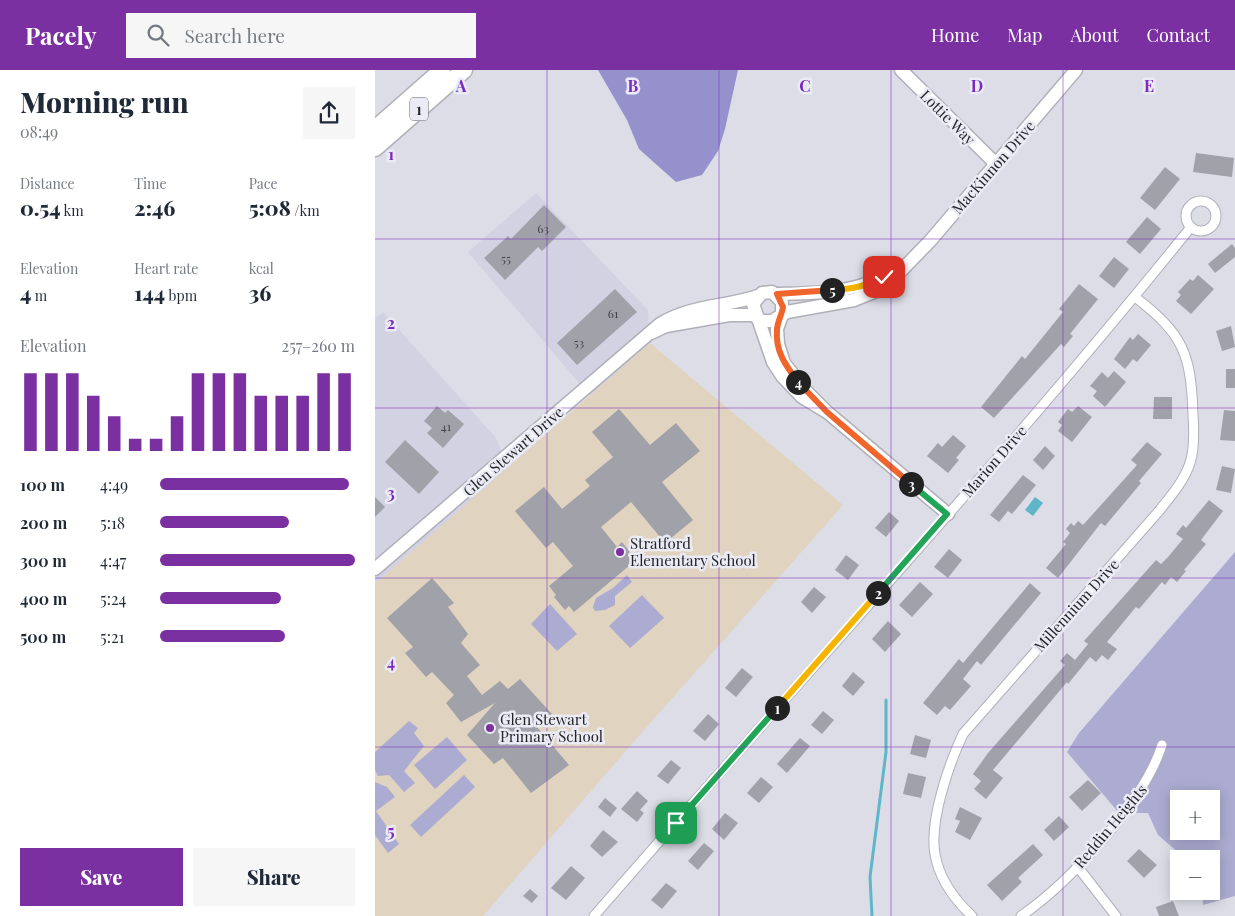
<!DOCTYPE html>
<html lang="en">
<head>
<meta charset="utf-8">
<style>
  body { margin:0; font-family:"Playfair Display",serif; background:#f6f6f7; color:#1f2937; height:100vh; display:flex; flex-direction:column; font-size:19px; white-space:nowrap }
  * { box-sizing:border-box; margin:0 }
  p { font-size:16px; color:#747a83 }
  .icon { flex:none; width:28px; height:28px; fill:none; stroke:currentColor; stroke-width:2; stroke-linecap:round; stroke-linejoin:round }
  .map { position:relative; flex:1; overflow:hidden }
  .side { display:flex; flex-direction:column; background:#fff; width:375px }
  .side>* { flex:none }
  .controls { position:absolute; left:795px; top:720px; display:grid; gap:10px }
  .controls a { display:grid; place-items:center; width:50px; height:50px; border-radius:0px; background:#fff; box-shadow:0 2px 12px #0003; font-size:25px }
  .pin { position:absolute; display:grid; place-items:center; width:42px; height:42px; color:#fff; margin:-21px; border-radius:10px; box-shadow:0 2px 8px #0006 }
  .km { position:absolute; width:25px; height:25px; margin:-12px; border-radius:50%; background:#222; color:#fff; font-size:14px; line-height:25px; text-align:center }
  .round { display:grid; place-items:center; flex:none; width:52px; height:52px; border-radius:0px; background:#f6f6f7 }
  .summary { display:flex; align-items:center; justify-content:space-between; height:85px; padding:0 20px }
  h1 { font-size:28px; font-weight:800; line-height:38px }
  .figures { display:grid; grid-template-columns:repeat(3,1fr); gap:8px; height:85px; padding:5px 20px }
  .figures div { display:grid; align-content:center }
  .figures b { font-size:21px; font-weight:800 }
  .figures small { font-size:14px; font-weight:400 }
  .figures p { font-size:14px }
  .chart { height:140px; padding:10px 20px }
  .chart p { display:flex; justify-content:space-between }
  .chart svg { width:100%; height:90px; margin-top:5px; stroke:#7b30a1; stroke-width:6 }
  .primary-button { display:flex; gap:10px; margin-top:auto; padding:10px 20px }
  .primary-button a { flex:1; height:58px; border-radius:0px; background:#7b30a1; color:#fff; font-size:20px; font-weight:800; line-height:58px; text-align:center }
  .primary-button a+a { background:#f6f6f7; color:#1f2937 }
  ul { padding:0 20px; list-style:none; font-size:16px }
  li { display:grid; grid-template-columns:80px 60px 1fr; align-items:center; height:38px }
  li i { height:12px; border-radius:6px; background:#7b30a1 }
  header { display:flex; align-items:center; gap:30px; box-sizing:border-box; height:70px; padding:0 25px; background:#7b30a1; color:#fff }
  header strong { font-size:24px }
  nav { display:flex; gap:28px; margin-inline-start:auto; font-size:18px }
  .search { width:350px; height:45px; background:#f6f6f7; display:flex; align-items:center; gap:12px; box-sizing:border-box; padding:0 18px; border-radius:0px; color:#747a83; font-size:19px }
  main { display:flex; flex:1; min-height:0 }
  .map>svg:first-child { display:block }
  .built { fill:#d2d2e3 }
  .education { fill:#e0d3bf }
  .green { fill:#acacd2; fill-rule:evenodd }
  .forest { fill:#9491cd }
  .water { fill:#5eb6c8 }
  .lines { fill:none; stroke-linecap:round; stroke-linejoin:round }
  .stream { stroke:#5eb6c8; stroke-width:3 }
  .building { fill:#a1a1aa }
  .street-casing { stroke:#b0b0b9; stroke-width:11 }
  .secondary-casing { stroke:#b0b0b9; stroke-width:15 }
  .highway-casing { stroke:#b0b0b9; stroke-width:19 }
  .street { stroke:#fff; stroke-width:9 }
  .secondary { stroke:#fff; stroke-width:12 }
  .highway { stroke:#fff; stroke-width:16 }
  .split-1-casing { stroke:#fff; stroke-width:10 }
  .split-2-casing { stroke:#fff; stroke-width:10 }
  .split-3-casing { stroke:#fff; stroke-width:10 }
  .split-4-casing { stroke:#fff; stroke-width:10 }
  .split-5-casing { stroke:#fff; stroke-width:10 }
  .split-6-casing { stroke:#fff; stroke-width:10 }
  .split-1 { stroke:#22a559; stroke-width:6 }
  .split-2 { stroke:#f5b400; stroke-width:6 }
  .split-3 { stroke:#22a559; stroke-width:6 }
  .split-4 { stroke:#f0652b; stroke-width:6 }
  .split-5 { stroke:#f0652b; stroke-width:6 }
  .split-6 { stroke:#f5b400; stroke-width:6 }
  .grid { fill:none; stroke:#7b2cbf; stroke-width:1; stroke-opacity:0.55 }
  .poi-dot { fill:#7b30a1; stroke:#eaebf4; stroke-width:2 }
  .labels { text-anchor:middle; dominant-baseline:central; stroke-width:5; stroke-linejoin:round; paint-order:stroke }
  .number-label { font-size:12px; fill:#434348 }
  .shield { fill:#eaebf4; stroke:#5f6064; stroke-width:1 }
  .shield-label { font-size:14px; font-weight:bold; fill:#242427 }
  .street-label { font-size:15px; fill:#242427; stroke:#eaebf4 }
  .poi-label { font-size:15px; fill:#242427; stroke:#eaebf4; text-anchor:start }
  .grid-label { font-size:16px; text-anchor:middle; font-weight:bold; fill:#7b2cbf; stroke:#eaebf4; stroke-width:5; stroke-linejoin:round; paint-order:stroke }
</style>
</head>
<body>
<header>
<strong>Pacely</strong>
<div class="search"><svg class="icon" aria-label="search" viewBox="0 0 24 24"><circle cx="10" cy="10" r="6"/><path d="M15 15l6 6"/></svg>Search here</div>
<nav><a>Home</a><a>Map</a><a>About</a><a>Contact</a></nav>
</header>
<main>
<section class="side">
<div class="summary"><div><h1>Morning run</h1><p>08:49</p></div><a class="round"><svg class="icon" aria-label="share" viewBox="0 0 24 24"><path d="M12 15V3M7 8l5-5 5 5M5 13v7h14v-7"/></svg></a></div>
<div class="figures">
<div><p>Distance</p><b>0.54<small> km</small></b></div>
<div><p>Time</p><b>2:46</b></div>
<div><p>Pace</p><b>5:08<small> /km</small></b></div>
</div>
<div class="figures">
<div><p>Elevation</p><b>4<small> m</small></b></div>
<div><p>Heart rate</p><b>144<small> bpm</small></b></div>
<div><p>kcal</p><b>36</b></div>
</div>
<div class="chart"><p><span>Elevation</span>257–260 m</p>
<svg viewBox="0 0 160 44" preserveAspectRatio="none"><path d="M5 44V6M15 44V6M25 44V6M35 44V17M45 44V27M55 44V38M65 44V38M75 44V27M85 44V6M95 44V6M105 44V6M115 44V17M125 44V17M135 44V17M145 44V6M155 44V6"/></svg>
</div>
<ul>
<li><b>100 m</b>4:49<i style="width:97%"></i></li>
<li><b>200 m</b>5:18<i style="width:66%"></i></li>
<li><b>300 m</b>4:47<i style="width:100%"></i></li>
<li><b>400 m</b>5:24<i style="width:62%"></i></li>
<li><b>500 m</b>5:21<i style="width:64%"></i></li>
</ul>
<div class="primary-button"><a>Save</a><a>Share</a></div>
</section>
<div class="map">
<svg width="860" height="846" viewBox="0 0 860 846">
  <rect width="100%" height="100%" fill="#dddde7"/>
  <g class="built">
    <polygon points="161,123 273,240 275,273 215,326 93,182"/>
    <polygon points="8,242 121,368 133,398 0,514 0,249"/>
  </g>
  <polygon class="education" points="275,273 468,435 255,676 108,846 0,846 0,514"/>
  <g class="green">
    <path d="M860 482V826L828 835 827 821H836V789H811L783 765 773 743H744L692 682 704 663ZM804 729H836V761H804Z"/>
    <polygon points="252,505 257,512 240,526 240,535 230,540 220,541 218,537 221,528 238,518"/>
    <polygon points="267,525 289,548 255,578 234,556"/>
    <polygon points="175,534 202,564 182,581 156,554"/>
    <polygon points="34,651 43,658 39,663 49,676 29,701 40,713 29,722 14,705 3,706 0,700 0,682"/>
    <polygon points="72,667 92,690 60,719 39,695"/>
    <polygon points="89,705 100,717 46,767 35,755"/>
    <polygon points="0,712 12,717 20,727 1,741 24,774 13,783 0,765"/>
  </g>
  <polygon class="forest" points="223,0 363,0 350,59 343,81 327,105 301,112 264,79 252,50"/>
  <polygon class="water" points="660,427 668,433 658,446 650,440"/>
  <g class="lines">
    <polyline class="stream" points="497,846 495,807 511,682 511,630"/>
  </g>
  <g class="building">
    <polygon points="821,83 859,88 857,107 818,102"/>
    <polygon points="790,97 805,109 780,140 765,128"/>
    <polygon points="169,135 191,157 167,181 163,177 130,210 109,188 133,166 136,169"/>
    <polygon points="772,147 786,159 765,184 751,172"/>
    <polygon points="857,174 860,178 860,187 840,203 833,194"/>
    <polygon points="739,187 754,199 739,218 724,206"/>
    <polygon points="823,205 839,219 816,244 801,231 806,225 803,222 815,209 818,211"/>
    <polygon points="704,214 723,229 695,264 698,266 689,277 686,274 619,348 606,337 647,286 650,289 688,242 684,239"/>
    <polygon points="240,219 262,242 202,295 182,273"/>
    <polygon points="856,256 860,277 847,281 841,261"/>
    <polygon points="763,264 776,275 762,292 758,289 750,299 739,289 755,267 758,270"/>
    <rect x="851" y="299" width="9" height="19"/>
    <polygon points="739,301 751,312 730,337 718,326 722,321 715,316 727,302 733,308"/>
    <polygon points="779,327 797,327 797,349 778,349"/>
    <polygon points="62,336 70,343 73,340 89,354 68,378 52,363 57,358 49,351"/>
    <polygon points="703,336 717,347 697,372 683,361 687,355 683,352 693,339 697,342"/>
    <polygon points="244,339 275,375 301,353 325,381 287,412 318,450 290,473 256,432 226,457 242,477 247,472 261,490 199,542 194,536 190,540 179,527 181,525 174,516 198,496 178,472 171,478 140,441 169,417 187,439 215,416 210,410 238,387 217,362"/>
    <polygon points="849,340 860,341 860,371 845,370"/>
    <polygon points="578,365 591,376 581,388 584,390 573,403 552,386 563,373 567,377"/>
    <polygon points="30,370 64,402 44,424 10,392"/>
    <polygon points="772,372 787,384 764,411 766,413 730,456 726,453 683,508 671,498 691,474 688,472 695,463 691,459 696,453 699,456 703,451 708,455 762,395 756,390"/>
    <polygon points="670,376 680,386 668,400 658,390"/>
    <polygon points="847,396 860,399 856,423 841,420"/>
    <polygon points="648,405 661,415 637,444 633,441 624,452 615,445"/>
    <polygon points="0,427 10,437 0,447"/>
    <polygon points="834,430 848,441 826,470 831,474 809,500 811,501 802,512 796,507 790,515 787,512 764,539 761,537 732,572 742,579 733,590 727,585 721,592 715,587 693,614 692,612 618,700 628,708 611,729 599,719 606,711 598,704 613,683 690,595 685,591 692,583 700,590 713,574 709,571 781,490 786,494 793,487 808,469 801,464 808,455 811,458"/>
    <polygon points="514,442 524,451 511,467 500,458"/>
    <polygon points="574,479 587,490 573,508 559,497"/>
    <polygon points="471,485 484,495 473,510 460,500"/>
    <polygon points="57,508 79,533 73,537 93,564 86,573 105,595 92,606 107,625 125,611 133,619 145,609 177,644 161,656 194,695 156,723 128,688 119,694 92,665 120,633 86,652 71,633 79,625 57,602 51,607 30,583 38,577 12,548"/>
    <polygon points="545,512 558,524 537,547 524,535"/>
    <polygon points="655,513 666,523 606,595 602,591 588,609 596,616 575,640 570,636 562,645 548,633 584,589 588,593"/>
    <polygon points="439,517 451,527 437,543 426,532"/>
    <polygon points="513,551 526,564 510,582 497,569"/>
    <polygon points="367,598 378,607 361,627 350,618"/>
    <polygon points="478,602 490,612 478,626 467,616"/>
    <polygon points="448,641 459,650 447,664 436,655"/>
    <polygon points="333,644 344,654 330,671 318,661"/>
    <polygon points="540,665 556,670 551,688 535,684"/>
    <polygon points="425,668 435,676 412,703 402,694"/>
    <polygon points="296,690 306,698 293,714 282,706"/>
    <polygon points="533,703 551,707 546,728 528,724"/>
    <polygon points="386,707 398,717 384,733 372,723"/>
    <polygon points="713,710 726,723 707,741 694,727"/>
    <polygon points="262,721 273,731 265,740 269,743 262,752 246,739"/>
    <polygon points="230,728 242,738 235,747 223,737"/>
    <polygon points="585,737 607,748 595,770 580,762 585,751 580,749"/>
    <polygon points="350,743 363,753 349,770 337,759"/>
    <polygon points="684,746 694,757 679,771 669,760"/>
    <polygon points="228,760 243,772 227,787 215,776"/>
    <polygon points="329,773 339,781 323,800 313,791"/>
    <polygon points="658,774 668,785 643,808 647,812 627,831 612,815"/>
    <polygon points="764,779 782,795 769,808 752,791"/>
    <polygon points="196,796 210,808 191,830 176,818"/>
    <polygon points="291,813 302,821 287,839 276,830"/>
    <polygon points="155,819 163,826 157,833 148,826"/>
    <polygon points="798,831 804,846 784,846 781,837"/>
  </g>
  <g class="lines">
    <g class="street-casing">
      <g id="street">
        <circle cx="826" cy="146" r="15"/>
        <polyline points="702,796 741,846"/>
        <path d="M219 846C418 617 625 394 816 157"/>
        <path d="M597 846C580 830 564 809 560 784 554 751 574 694 588 664L784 441C796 426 809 411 815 393 820 378 819 359 818 344 816 283 808 264 760 227"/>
        <path d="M646 846C695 812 769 732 787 675"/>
      </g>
    </g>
    <g class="secondary-casing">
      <g id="secondary">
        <polyline points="526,0 621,94"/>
        <path d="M401 224C440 223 481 224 515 203"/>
        <polyline points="276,263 291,256 354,245 378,245 387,251 397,251 412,242 479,230 504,220 519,208 555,171 701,0"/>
        <polyline points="452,342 427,327 407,306 398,292 378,234 387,223 397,222 407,232 407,245 402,259 403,274 409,293 430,320 452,342 573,444"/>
        <path d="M0 499 285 254C316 235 350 237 383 226"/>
      </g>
    </g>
    <g class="highway-casing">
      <g id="highway">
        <polyline points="0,59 67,0"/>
        <polyline points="0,78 89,0"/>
      </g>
    </g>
    <use href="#street" class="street"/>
    <use href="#secondary" class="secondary"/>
    <use href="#highway" class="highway"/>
  </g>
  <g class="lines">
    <g class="split-1-casing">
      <polyline id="split-1" points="301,753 402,638"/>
    </g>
    <g class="split-2-casing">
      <polyline id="split-2" points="402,638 503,523"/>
    </g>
    <g class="split-3-casing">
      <polyline id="split-3" points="503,523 572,444 536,414"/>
    </g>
    <g class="split-4-casing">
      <polyline id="split-4" points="423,312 452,342 536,414"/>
    </g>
    <g class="split-5-casing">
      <path id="split-5" d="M423 312C411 296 400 281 402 260 402 252 407 245 408 237L402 224 457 220"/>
    </g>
    <g class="split-6-casing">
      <path id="split-6" d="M457 220C477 219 492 216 509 207"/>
    </g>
    <use href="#split-1" class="split-1"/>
    <use href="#split-2" class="split-2"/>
    <use href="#split-3" class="split-3"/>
    <use href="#split-4" class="split-4"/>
    <use href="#split-5" class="split-5"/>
    <use href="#split-6" class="split-6"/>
  </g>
  <path class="grid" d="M172 0V846M344 0V846M516 0V846M688 0V846M0 169H860M0 338H860M0 508H860M0 677H860"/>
  <g class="poi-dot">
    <circle cx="245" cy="482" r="5"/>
    <circle cx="115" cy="658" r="5"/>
  </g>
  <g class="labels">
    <g class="number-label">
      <text x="168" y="158">63</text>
      <text x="131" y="188">55</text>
      <text x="238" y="243">61</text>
      <text x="204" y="272">53</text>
      <text x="71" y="356">41</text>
    </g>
    <rect class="shield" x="35" y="27.5" width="18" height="23" rx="4"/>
    <g class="shield-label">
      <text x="44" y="39">1</text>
    </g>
    <g class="street-label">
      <text transform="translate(573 47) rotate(45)">Lottie Way</text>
      <text transform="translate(618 97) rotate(-49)">MacKinnon Drive</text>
      <text transform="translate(138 381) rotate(-41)">Glen Stewart Drive</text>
      <text transform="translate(619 391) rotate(-49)">Marion Drive</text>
      <text transform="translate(701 535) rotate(-48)">Millennium Drive</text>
      <text transform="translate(735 756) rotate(-50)">Reddin Heights</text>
    </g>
    <g class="poi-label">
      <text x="255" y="473">Stratford<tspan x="255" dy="17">Elementary School</tspan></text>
      <text x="125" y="649">Glen Stewart<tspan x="125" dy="17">Primary School</tspan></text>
    </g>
  </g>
  <g class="grid-label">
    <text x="86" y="22">A</text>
    <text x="258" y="22">B</text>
    <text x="430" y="22">C</text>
    <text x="602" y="22">D</text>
    <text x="774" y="22">E</text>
    <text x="16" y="90">1</text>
    <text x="16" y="259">2</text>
    <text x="16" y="429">3</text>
    <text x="16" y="598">4</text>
    <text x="16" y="767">5</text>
  </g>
</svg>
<div class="controls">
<a>+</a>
<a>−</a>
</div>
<div class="pin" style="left:301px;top:753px;background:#1e9e55"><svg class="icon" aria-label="arrive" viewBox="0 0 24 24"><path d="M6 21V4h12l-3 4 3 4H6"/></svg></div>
<div class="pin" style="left:509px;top:207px;background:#d93025"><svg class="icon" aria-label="check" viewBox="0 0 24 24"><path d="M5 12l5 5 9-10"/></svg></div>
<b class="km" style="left:402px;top:638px">1</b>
<b class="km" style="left:503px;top:523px">2</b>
<b class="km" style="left:536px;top:414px">3</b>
<b class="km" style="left:423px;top:312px">4</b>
<b class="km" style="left:457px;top:220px">5</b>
</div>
</main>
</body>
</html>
